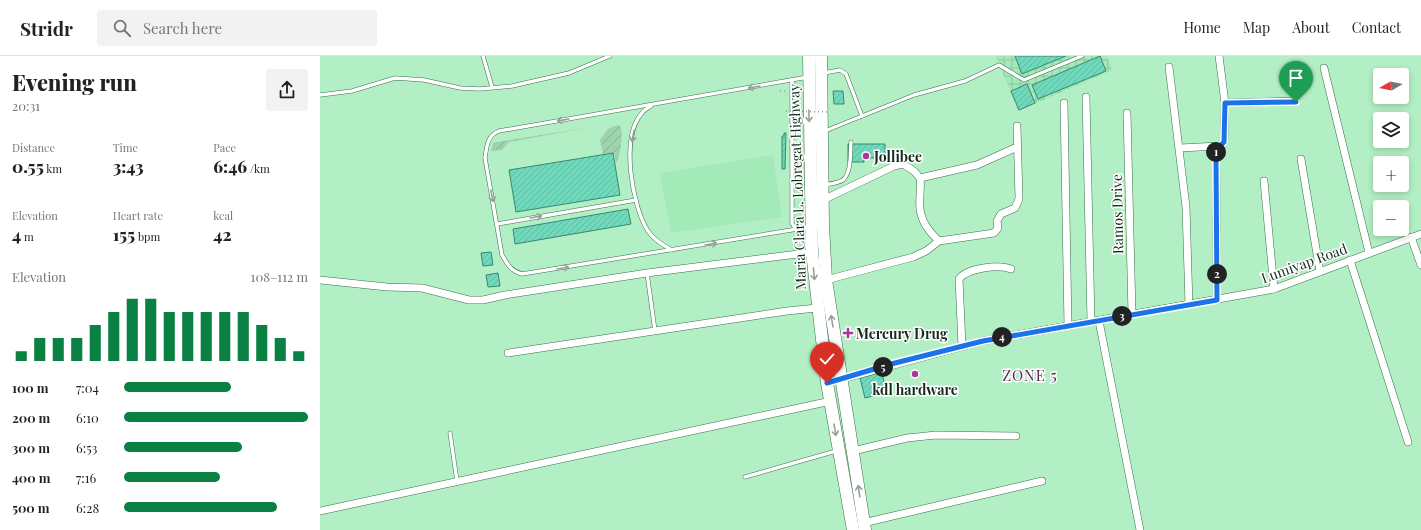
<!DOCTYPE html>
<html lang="en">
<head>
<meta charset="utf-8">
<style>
  body { margin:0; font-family:"Playfair Display",serif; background:#f2f2f2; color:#222; height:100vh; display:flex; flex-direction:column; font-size:15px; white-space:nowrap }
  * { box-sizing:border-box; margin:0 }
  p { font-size:13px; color:#767676 }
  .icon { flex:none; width:22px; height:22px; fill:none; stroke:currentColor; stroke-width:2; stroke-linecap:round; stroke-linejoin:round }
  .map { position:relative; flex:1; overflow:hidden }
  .panel { display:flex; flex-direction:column; background:#fff; width:320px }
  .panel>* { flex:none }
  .needle { width:26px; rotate:261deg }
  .buttons { position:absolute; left:1053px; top:12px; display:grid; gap:8px }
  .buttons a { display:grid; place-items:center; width:36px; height:36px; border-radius:4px; background:#fff; box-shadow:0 2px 6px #0003; font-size:20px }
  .pin { position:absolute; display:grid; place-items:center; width:34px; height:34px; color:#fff; margin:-41px -17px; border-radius:50% 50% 50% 0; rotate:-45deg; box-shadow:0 0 4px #0007 }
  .pin .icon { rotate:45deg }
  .km { position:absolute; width:20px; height:20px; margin:-10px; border-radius:50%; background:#222; color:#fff; font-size:11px; line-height:20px; text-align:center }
  .round { display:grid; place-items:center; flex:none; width:42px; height:42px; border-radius:4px; background:#f2f2f2 }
  .head { display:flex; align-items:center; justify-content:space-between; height:68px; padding:0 12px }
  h1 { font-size:22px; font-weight:800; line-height:30px }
  .stats { display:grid; grid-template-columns:repeat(3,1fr); gap:6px; height:68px; padding:4px 12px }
  .stats div { display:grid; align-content:center }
  .stats b { font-size:17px; font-weight:800 }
  .stats small { font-size:11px; font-weight:400 }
  .stats p { font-size:11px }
  .chart { height:112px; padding:8px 12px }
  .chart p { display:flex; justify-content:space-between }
  .chart svg { width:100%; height:72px; margin-top:4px; stroke:#0b8043; stroke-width:6 }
  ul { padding:0 12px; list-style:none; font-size:13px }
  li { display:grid; grid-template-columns:64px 48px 1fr; align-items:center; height:30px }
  li i { height:10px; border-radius:5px; background:#0b8043 }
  header { display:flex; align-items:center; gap:24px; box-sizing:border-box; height:56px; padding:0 20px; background:#fff; border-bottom:1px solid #e0e0e0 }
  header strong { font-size:19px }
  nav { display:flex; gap:22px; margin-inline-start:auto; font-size:14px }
  .search { width:280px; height:36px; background:#f2f2f2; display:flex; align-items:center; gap:10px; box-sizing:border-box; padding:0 14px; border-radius:4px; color:#767676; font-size:15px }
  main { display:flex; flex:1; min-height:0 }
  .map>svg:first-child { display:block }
  .built { fill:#a4e9b8 }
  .industrial { fill:url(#industrial-grid) }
  .garden { fill:url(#garden-furrows) }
  .building { fill:url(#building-hatch); stroke:#378873 }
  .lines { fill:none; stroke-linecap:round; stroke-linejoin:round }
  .service-casing { stroke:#37704a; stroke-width:4.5 }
  .minor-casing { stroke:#37704a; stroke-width:8 }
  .trunk-casing { stroke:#37704a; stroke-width:13 }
  .path { stroke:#7dad8b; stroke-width:1.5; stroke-dasharray:1 3; stroke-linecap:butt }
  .service { stroke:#fff; stroke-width:3.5 }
  .minor { stroke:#fff; stroke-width:7 }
  .trunk { stroke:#fff; stroke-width:12 }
  .path-bridge { stroke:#7dad8b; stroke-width:1.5; stroke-dasharray:1 3; stroke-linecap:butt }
  .oneway { stroke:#95a098 }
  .route-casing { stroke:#fff; stroke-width:8 }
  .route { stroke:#1a73e8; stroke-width:5 }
  .poi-dot { fill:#a63998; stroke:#fff; stroke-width:1.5 }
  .labels { text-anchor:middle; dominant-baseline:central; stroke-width:3; stroke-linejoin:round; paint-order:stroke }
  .poi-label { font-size:14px; font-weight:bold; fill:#132b1b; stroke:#fff; text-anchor:start }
  .street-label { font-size:14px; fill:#132b1b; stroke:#fff }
  .neighbourhood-label { font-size:15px; letter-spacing:1px; fill:#592451; stroke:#fff }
</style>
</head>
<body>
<header>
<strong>Stridr</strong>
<div class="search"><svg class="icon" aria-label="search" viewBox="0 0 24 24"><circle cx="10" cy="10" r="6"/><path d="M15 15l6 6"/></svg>Search here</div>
<nav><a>Home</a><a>Map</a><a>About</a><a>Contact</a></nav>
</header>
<main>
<section class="panel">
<div class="head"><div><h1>Evening run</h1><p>20:31</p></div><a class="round"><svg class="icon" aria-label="share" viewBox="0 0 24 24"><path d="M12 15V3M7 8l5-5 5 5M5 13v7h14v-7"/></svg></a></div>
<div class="stats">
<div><p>Distance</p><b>0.55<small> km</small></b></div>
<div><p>Time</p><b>3:43</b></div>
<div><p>Pace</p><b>6:46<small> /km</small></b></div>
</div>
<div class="stats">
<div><p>Elevation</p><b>4<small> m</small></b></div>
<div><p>Heart rate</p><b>155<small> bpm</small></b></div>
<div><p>kcal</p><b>42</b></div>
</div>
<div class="chart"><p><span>Elevation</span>108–112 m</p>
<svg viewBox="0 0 160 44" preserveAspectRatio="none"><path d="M5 44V38M15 44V30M25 44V30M35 44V30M45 44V22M55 44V14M65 44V6M75 44V6M85 44V14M95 44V14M105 44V14M115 44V14M125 44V14M135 44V22M145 44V30M155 44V38"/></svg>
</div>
<ul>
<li><b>100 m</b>7:04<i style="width:58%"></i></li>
<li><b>200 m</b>6:10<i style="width:100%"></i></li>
<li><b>300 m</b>6:53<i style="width:64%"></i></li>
<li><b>400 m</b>7:16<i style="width:52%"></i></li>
<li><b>500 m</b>6:28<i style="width:83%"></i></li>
</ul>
</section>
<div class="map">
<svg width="1101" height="474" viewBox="0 0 1101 474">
  <defs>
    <pattern id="industrial-grid" width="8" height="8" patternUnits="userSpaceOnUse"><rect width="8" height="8" fill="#a4e9b8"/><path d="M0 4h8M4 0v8" fill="none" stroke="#8cc89e"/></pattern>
    <pattern id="garden-furrows" width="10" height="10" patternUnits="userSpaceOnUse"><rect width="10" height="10" fill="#9ed2ac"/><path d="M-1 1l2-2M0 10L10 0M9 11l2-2" fill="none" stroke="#87b493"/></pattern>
    <pattern id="building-hatch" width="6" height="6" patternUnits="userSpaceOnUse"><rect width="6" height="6" fill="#71d8bb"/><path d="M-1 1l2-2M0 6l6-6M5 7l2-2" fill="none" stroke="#61baa0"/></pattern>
  </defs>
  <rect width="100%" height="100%" fill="#b3efc4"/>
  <polygon class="built" points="453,99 462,161 351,177 340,117"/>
  <polygon class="industrial" points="676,0 787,0 792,14 698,55"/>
  <g class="garden">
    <path d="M297 69 300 70C304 75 300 103 296 107L294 97 283 98 280 84 288 73Z"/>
    <polygon points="272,71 189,86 182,94 171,95 173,87 177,86"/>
  </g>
  <g class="building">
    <polygon points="695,0 746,0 702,18"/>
    <polygon points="780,0 786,15 718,43 712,29"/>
    <polygon points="707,28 715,47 699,54 691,35"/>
    <polygon points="513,35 523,35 524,48 514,48"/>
    <polygon points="464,77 466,77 465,113 462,113 462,80 464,80"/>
    <polygon points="528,88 565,88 565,99 556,99 556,102 544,102 544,106 528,106"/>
    <polygon points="293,97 300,139 196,156 189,114"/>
    <polygon points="308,153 311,168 195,188 193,173"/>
    <polygon points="171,196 173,209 163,210 161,197"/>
    <polygon points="178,217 180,230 168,231 166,219"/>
    <polygon points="562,316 566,337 545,342 540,322"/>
  </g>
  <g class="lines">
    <g class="service-casing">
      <g id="service">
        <polyline points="163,0 172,31"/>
        <polyline points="504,17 520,14 526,18 542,60"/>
        <path d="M488 21 179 75C167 80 167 89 165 102L182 199C188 209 191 215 202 218L490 171"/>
        <polyline points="472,24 472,167 476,174"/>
        <polyline points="0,39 32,35 75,22 104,24 140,32 160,33 192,30 249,17 290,0"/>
        <path d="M331 50C328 52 324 54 322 57 300 81 312 150 328 175 334 184 343 189 352 194"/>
        <polyline points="505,75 594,39 645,25 679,9 704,24 762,0"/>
        <path d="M504 129C510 128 518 127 523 124 532 116 530 96 531 86"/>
        <polyline points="177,168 316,144"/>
        <polyline points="327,217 335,275"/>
        <polyline points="130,377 137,425"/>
        <polyline points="425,421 516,395"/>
      </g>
    </g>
    <g class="minor-casing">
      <g id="minor">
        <polyline points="849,11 866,151 869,249"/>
        <polyline points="1004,12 1049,197"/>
        <polyline points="766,41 771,266"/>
        <polyline points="744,47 748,270"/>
        <polyline points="905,47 976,45"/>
        <polyline points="807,57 812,258"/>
        <polyline points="860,92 899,90"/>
        <polyline points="981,103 1000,216"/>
        <polyline points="600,122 657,109 697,91"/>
        <polyline points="944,125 954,233"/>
        <path d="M503 144 574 110 583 108 594 115 600 122C601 128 600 134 600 141 598 160 605 172 619 185L674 177 678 172 677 165 681 158 695 152 699 143 697 70"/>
        <polyline points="1091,181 1101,209"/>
        <polyline points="1030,204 1088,386"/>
        <polyline points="0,224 67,231 102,232 149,244 163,244 185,239 327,217 494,196"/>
        <polyline points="506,224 593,201 606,195 619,185"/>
        <polyline points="897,244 896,101 897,93 904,86 905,47 899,0"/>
        <polyline points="779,265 820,474"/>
        <path d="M642 290 639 223C647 212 679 208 691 213"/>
        <polyline points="188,297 467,255 497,252"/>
        <polyline points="507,327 663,285 954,233 1101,178"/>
        <polyline points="533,395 587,382 616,379 696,380"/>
        <polyline points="0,455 511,345"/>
        <polyline points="543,467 722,425"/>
      </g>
    </g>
    <g class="trunk-casing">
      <g id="trunk">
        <polyline points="489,0 492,196 507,327 533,474"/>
        <polyline points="501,0 503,169 506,224 545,474"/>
      </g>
    </g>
    <polyline class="path" points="460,35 465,35 466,38"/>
    <use href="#service" class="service"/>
    <use href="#minor" class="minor"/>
    <use href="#trunk" class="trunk"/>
    <polyline class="path-bridge" points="466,55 509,56"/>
  </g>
  <defs><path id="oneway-shaft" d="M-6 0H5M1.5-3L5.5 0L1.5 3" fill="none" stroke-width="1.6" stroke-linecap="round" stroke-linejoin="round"/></defs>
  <g class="oneway">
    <use href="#oneway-shaft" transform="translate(434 31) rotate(170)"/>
    <use href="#oneway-shaft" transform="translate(489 60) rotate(89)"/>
    <use href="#oneway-shaft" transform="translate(243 64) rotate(170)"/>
    <use href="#oneway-shaft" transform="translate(313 80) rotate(101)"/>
    <use href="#oneway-shaft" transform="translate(172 140) rotate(79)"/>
    <use href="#oneway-shaft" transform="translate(216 161) rotate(-10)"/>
    <use href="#oneway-shaft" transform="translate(391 188) rotate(-10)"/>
    <use href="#oneway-shaft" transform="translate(243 212) rotate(-9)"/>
    <use href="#oneway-shaft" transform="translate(494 218) rotate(85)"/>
    <use href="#oneway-shaft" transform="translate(512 265) rotate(-99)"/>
    <use href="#oneway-shaft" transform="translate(515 374) rotate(80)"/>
    <use href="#oneway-shaft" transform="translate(539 435) rotate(-98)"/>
  </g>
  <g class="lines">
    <g class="route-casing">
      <polyline id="route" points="507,327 571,308 663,285 897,244 896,101 897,93 904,86 905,47 976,46"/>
    </g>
    <use href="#route" class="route"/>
  </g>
  <g class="poi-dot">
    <circle cx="546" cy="100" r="4"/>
    <path d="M526 271h4v4h4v4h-4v4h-4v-4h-4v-4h4z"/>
    <circle cx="595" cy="318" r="4"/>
  </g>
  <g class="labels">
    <g class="poi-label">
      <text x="554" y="100">Jollibee</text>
      <text x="536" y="277">Mercury Drug</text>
      <text x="595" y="333" text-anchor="middle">kdl hardware</text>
    </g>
    <g class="street-label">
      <text transform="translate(477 131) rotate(-92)">Maria Clara L. Lobregat Highway</text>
      <text transform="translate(797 158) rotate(-91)">Ramos Drive</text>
      <text transform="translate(984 207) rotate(-20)">Lumiyap Road</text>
    </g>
    <g class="neighbourhood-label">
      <text x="710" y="319">ZONE 5</text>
    </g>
  </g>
</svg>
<div class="buttons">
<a><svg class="needle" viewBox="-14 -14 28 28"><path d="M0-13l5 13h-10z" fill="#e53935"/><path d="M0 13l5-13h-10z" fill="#767676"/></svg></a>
<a><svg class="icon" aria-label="layers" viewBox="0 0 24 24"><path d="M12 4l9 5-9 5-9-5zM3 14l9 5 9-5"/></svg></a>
<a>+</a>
<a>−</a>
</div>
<div class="pin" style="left:976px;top:46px;background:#1e9e55"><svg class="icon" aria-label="arrive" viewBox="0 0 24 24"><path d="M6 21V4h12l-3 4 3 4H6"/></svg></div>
<div class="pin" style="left:507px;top:327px;background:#d93025"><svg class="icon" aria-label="check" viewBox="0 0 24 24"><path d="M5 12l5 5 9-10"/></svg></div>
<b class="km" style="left:896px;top:96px">1</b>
<b class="km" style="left:897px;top:218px">2</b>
<b class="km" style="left:802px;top:260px">3</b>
<b class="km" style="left:682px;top:281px">4</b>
<b class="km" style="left:563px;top:311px">5</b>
</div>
</main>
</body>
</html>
